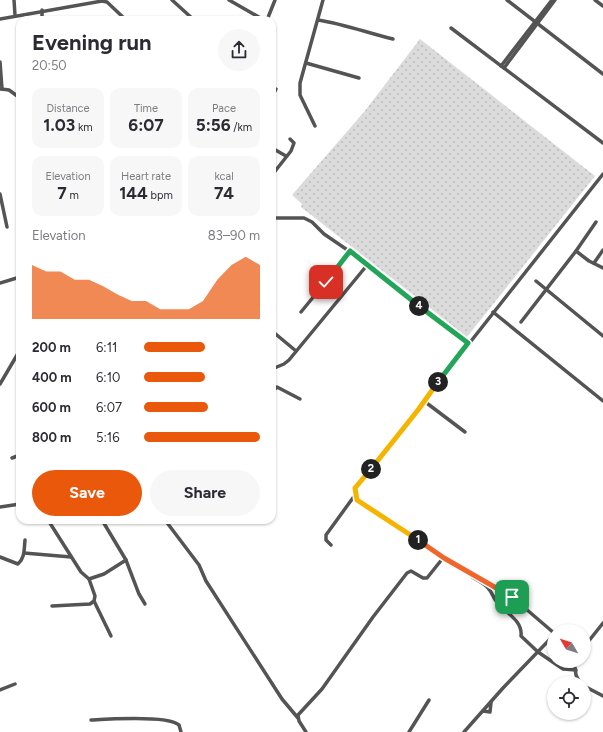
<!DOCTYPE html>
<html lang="en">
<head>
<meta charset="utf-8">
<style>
  body { margin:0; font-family:Figtree,sans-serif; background:#f7f7f7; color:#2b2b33; height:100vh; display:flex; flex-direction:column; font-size:15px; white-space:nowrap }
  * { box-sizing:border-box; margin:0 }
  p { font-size:13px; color:#7c7c81 }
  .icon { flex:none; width:22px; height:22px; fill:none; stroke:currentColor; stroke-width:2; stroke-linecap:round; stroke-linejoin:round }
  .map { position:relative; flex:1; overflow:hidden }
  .side { position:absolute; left:16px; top:16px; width:260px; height:508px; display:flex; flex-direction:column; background:#fff; border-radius:12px; box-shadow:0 1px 3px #0004 }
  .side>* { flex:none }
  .needle { width:26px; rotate:309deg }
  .tools { position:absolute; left:547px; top:624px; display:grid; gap:8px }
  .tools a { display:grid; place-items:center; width:44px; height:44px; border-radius:50%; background:#fff; box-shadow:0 1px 3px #0004; font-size:20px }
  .pin { position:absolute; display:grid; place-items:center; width:34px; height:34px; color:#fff; margin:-17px; border-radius:8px; box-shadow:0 2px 6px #0006 }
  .km { position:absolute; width:20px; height:20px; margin:-10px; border-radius:50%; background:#222; color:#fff; font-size:11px; line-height:20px; text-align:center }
  .round { display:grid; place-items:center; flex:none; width:42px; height:42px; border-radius:21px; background:#f7f7f7 }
  .overview { display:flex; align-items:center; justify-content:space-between; height:68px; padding:0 16px }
  h1 { font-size:22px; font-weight:700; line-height:30px }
  .stats { display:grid; grid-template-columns:repeat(3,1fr); gap:6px; height:68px; padding:4px 16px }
  .stats div { display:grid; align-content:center; border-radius:10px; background:#f7f7f7; text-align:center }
  .stats b { font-size:17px; font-weight:700 }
  .stats small { font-size:11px; font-weight:400 }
  .stats p { font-size:11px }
  .chart { height:112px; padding:8px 16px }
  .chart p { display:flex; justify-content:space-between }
  .chart svg { width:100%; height:72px; margin-top:4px; fill:#ea580c; opacity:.7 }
  .action { display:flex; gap:8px; margin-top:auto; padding:8px 16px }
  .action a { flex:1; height:46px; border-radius:24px; background:#ea580c; color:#fff; font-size:16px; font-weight:700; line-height:46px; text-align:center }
  .action a+a { background:#f7f7f7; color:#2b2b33 }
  ul { padding:0 16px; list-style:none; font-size:13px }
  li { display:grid; grid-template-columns:64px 48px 1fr; align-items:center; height:30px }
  li i { height:10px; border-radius:5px; background:#ea580c }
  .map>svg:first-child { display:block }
  .grass { fill:url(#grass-dots) }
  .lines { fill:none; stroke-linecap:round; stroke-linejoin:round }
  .street { stroke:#545454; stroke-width:3.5 }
  .split-1-casing { stroke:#fff; stroke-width:8 }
  .split-2-casing { stroke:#fff; stroke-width:8 }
  .split-3-casing { stroke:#fff; stroke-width:8 }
  .split-4-casing { stroke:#fff; stroke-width:8 }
  .split-5-casing { stroke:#fff; stroke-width:8 }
  .split-1 { stroke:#f0652b; stroke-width:5 }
  .split-2 { stroke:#f5b400; stroke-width:5 }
  .split-3 { stroke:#f5b400; stroke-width:5 }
  .split-4 { stroke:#22a559; stroke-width:5 }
  .split-5 { stroke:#22a559; stroke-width:5 }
</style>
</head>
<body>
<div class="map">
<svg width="603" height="732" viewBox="0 0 603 732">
  <defs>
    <pattern id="grass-dots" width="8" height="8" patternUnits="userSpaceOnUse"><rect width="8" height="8" fill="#dbdbdb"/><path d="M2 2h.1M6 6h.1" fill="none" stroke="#bababa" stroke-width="1.8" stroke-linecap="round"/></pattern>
  </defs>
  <rect width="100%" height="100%" fill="#fff"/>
  <polygon class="grass" points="420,39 595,176 467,337 301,207 302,204 292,195 364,112"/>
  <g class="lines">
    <g class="street">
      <polyline points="14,0 15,15"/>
      <polyline points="172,0 194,20"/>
      <polyline points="229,0 264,20"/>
      <polyline points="507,0 603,74"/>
      <polyline points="595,0 603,6"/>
      <polyline points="42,10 42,20"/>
      <polyline points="0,19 102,1 107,2 126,20"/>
      <polyline points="267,20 275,0"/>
      <path d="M318 20C344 24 368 33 393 39"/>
      <polyline points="451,28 603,143"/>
      <polyline points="0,62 2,89"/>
      <polyline points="306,63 359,78"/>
      <polyline points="501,66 552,0"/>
      <polyline points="504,68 555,0"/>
      <polyline points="1,89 9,90 20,98"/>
      <polyline points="272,97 276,89"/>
      <polyline points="315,126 300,95 300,83 323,0"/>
      <polyline points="272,148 286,156"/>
      <polyline points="272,175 291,151 294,143 290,139"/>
      <polyline points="0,194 7,227"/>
      <polyline points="272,218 304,218 312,222 324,234 368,264 408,298 468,343"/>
      <polyline points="596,222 576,251 589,261 603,268"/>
      <polyline points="594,263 603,250"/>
      <polyline points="536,281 603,336"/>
      <polyline points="0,283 20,277"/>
      <polyline points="301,312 351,251"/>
      <polyline points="493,312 603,401"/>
      <polyline points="521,322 576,251"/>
      <polyline points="272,331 296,351"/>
      <polyline points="272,369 284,364 289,360 368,264"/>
      <polyline points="0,384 20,350"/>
      <polyline points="272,392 277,387 300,399"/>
      <polyline points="424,401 465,432"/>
      <polyline points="12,458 20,455"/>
      <polyline points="0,507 20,504"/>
      <polyline points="48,520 81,572 89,579 95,596 94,601 90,604 52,606"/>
      <polyline points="102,520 126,560 139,594 145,604"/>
      <polyline points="165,520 199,565 206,581 282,699 298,718"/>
      <polyline points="331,545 326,540 326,535 355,495"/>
      <polyline points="24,553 71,557"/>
      <path d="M0 557 18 564C25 558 24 549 25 540"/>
      <path d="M470 575C475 580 483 582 488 588 492 592 493 597 496 601 504 612 523 620 521 636L538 652 563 669 576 670"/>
      <polyline points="89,579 104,574 126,560"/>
      <polyline points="94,601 111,636"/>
      <polyline points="554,633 512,597 443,558 357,500 355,488 603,174"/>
      <polyline points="584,647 603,623"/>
      <polyline points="574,661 576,675 580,683"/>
      <polyline points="584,686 603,696"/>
      <polyline points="0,690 15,684"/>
      <polyline points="483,711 490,712 491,702"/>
      <path d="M91 720C108 719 169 715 179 725L181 732"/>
      <polyline points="306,732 299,721 298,715 322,689 373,617 407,573 411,571 423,578 427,578 443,558"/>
      <polyline points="409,732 429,700"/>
      <polyline points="464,732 503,688 554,635"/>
    </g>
  </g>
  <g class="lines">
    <g class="split-1-casing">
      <polyline id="split-1" points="418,540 444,558 512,597"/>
    </g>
    <g class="split-2-casing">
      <polyline id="split-2" points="371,469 355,488 357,500 418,540"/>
    </g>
    <g class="split-3-casing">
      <polyline id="split-3" points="371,469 418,410 438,382"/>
    </g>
    <g class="split-4-casing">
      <polyline id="split-4" points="419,306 468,343 438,382"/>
    </g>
    <g class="split-5-casing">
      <polyline id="split-5" points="326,282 350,251 419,306"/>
    </g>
    <use href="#split-1" class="split-1"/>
    <use href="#split-2" class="split-2"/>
    <use href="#split-3" class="split-3"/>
    <use href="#split-4" class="split-4"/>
    <use href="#split-5" class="split-5"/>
  </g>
</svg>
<div class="tools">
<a><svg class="needle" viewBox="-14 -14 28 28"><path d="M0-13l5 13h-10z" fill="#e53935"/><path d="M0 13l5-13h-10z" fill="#7c7c81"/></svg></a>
<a><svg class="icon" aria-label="locate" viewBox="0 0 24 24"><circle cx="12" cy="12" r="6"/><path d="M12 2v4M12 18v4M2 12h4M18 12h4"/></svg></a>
</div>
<div class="pin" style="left:512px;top:597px;background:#1e9e55"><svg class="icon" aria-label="arrive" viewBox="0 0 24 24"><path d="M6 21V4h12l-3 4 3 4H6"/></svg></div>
<div class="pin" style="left:326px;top:282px;background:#d93025"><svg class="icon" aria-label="check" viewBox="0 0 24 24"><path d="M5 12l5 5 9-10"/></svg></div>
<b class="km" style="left:418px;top:540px">1</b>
<b class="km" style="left:371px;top:469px">2</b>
<b class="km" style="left:438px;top:382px">3</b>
<b class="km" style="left:419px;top:306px">4</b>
<section class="side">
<div class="overview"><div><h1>Evening run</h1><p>20:50</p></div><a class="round"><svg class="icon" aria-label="share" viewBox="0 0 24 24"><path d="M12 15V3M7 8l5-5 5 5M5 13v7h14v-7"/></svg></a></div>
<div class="stats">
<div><p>Distance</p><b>1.03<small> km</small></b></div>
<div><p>Time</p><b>6:07</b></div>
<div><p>Pace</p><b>5:56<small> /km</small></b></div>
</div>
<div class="stats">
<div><p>Elevation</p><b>7<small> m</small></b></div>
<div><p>Heart rate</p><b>144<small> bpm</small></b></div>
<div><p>kcal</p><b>74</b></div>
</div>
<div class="chart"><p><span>Elevation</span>83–90 m</p>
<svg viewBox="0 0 160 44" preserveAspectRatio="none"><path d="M0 44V11L10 15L20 15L30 20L40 20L50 24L60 29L70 33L80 33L90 38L100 38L110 38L120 33L130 20L140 11L150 6L160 11V44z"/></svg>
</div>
<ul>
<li><b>200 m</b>6:11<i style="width:53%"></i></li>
<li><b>400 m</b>6:10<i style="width:53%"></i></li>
<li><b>600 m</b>6:07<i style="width:55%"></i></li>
<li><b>800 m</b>5:16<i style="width:100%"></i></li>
</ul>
<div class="action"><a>Save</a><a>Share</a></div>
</section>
</div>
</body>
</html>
